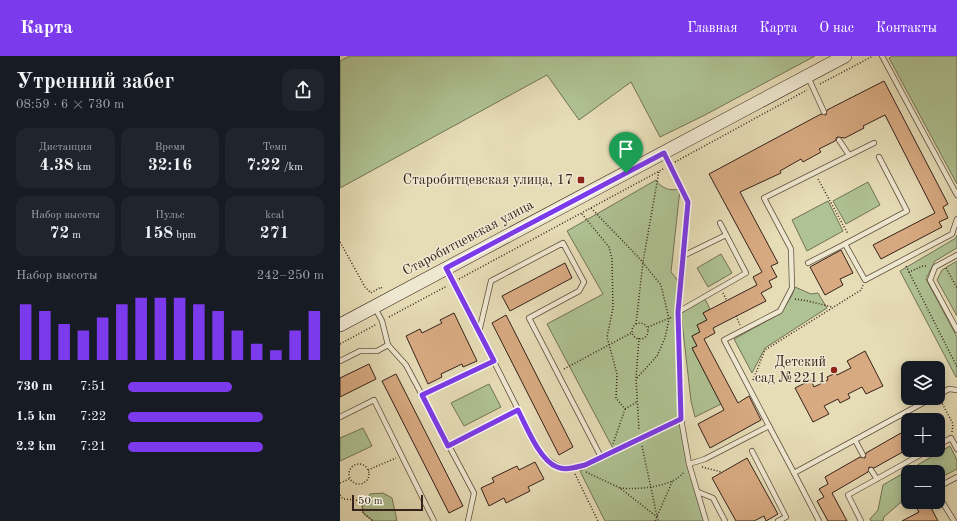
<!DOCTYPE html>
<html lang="ru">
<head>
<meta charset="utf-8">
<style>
  body { margin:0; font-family:"Old Standard TT",serif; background:#20242c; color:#f1f3f6; height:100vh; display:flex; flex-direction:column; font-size:15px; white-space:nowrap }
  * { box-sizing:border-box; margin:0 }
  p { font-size:13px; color:#9ea1a6 }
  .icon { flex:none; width:22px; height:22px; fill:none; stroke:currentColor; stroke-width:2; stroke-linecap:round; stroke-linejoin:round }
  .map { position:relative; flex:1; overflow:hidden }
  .details { display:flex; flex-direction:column; background:#171b24; width:340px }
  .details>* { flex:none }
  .buttons { position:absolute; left:561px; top:305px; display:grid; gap:8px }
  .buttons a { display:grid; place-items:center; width:44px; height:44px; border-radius:8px; background:#171b24; box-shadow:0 2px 10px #0003; font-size:20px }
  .scale { position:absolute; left:12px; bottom:10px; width:71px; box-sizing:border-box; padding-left:4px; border:2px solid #35221a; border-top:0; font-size:11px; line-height:14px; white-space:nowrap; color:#35221a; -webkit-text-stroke:3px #efe8d0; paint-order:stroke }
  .pin { position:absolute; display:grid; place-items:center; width:34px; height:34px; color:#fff; margin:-41px -17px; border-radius:50% 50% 50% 0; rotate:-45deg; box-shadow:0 0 4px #0007 }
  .pin .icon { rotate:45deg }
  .round { display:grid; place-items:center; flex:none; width:42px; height:42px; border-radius:12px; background:#20242c }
  .summary { display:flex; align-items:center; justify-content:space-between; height:68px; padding:0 16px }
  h1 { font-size:22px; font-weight:700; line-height:30px }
  .metrics { display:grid; grid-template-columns:repeat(3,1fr); gap:6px; height:68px; padding:4px 16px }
  .metrics div { display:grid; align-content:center; border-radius:10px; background:#20242c; text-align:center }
  .metrics b { font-size:17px; font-weight:700 }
  .metrics small { font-size:11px; font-weight:400 }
  .metrics p { font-size:11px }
  .chart { height:112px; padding:8px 16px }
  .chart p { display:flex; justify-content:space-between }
  .chart svg { width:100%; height:72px; margin-top:4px; stroke:#7c3aed; stroke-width:6 }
  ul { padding:0 16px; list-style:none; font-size:13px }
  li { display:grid; grid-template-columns:64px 48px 1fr; align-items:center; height:30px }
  li i { height:10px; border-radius:5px; background:#7c3aed }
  header { display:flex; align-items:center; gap:24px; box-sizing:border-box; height:56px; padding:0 20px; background:#7c3aed; color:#fff }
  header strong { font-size:19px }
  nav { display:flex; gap:22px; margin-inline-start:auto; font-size:14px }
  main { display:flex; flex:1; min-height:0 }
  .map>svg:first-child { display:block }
  .green { fill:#afc293; stroke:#727256 }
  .building { fill:#d8aa82; stroke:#35221a }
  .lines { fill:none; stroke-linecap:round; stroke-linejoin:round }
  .lane-casing { stroke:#615041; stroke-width:6 }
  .secondary-casing { stroke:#35221a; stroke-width:14 }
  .path { stroke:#35221a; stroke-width:1.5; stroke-dasharray:1 2; stroke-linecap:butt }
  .lane { stroke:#efe8d0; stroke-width:4.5 }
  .secondary { stroke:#efe8d0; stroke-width:13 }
  .route-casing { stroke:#fff; stroke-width:8 }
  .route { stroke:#7c3aed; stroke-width:5 }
  .poi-dot { fill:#8f2418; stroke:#efe8d0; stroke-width:1.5 }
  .labels { text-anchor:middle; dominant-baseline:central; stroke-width:3; stroke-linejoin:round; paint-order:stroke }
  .poi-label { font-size:14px; fill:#35221a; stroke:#efe8d0; text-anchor:end }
  .street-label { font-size:14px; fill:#35221a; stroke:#efe8d0 }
</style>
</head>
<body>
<header>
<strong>Карта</strong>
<nav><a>Главная</a><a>Карта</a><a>О нас</a><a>Контакты</a></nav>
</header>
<main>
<section class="details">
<div class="summary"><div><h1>Утренний забег</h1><p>08:59 · 6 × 730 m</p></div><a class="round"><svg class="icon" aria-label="share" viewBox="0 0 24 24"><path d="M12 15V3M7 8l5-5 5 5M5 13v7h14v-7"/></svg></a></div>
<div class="metrics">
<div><p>Дистанция</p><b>4.38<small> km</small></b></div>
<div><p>Время</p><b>32:16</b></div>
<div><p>Темп</p><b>7:22<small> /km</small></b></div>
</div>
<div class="metrics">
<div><p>Набор высоты</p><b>72<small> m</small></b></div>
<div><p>Пульс</p><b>158<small> bpm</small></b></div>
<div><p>kcal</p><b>271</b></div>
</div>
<div class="chart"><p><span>Набор высоты</span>242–250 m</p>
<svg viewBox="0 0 160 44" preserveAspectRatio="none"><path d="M5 44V10M15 44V14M25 44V22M35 44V26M45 44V18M55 44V10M65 44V6M75 44V6M85 44V6M95 44V10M105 44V14M115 44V26M125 44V34M135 44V38M145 44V26M155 44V14"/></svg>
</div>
<ul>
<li><b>730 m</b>7:51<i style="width:53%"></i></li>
<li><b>1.5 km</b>7:22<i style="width:69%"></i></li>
<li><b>2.2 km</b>7:21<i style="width:69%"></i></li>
</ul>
</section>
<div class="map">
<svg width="617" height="465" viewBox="0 0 617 465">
  <rect width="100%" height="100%" fill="#e6dcb6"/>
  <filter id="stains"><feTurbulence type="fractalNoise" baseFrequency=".005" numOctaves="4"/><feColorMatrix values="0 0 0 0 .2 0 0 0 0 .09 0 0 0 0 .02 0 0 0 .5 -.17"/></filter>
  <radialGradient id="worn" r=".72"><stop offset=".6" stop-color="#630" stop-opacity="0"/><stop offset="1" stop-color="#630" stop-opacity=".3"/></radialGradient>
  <g class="green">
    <polygon points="10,0 475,0 363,60 320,81 291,26 239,64 207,19 0,132 0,5"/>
    <polygon points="553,0 617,0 617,128 549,2"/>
    <path d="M316,124c6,9 14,11 24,9l-9,83 5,6 2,5v90l9,88 18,60h-100l-25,-50 36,-17 -69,-130 56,-30 -36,-63z"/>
    <polygon points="528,126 540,149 506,168 493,145"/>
    <polygon points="488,145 503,175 467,195 452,164"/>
    <polygon points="617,179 617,192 595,205 586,223 617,281 617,321 616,321 560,215 616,182"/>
    <polygon points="381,198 392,217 368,231 357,212"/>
    <polygon points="617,205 617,260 597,224 602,214"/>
    <polygon points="455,231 471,238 478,237 487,252 425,292 412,317 394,283 441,257 452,239"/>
    <polygon points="365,243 370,253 363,257 367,264 357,269 360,276 352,280 357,290 352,292 381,348 355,361 351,345 341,257"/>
    <polygon points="149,328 161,351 124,370 111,347"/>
    <polygon points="23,372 32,390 0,405 0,382"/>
    <polygon points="610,390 617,404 617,413 598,423 598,416 568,416 568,440 544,461 543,465 531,465 530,463 538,454 543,429"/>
    <polygon points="43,437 52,442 57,465 33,465 23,457 22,448 30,438"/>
  </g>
  <g class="building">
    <polygon points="544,25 608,148 603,151 608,162 599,166 602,171 541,203 533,189 595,157 545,59 523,70 524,72 505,82 497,81 495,85 479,93 481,96 463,106 461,103 440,115 441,117 400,136 438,207 431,210 437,221 429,225 432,231 421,237 426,245 373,272 375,277 364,283 398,347 409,340 421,364 370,392 358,368 384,354 352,292 357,290 352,280 360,276 357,269 367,264 363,257 417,229 413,221 422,216 369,118 481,58 486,59 487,54"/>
    <polygon points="501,194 513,217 500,223 503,229 485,239 470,211"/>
    <polygon points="225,207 232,222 170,255 162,240"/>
    <polygon points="114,257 137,305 123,311 122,308 101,318 102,321 88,328 66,280 80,273 82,277 102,267 100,264"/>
    <polygon points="166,259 233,391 219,399 152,267"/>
    <polygon points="525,295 543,330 526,338 522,331 508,338 510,342 500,347 498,343 484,350 489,358 473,366 455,332 471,324 474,331 488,324 487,321 496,317 497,319 511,312 507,305"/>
    <polygon points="29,308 36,323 0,341 0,322"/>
    <polygon points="56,318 123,450 109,457 42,325"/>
    <polygon points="568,373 568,393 534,412 529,411 528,416 492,437 507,465 488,465 477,445 484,441 479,433 488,428 485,421 520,401 525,402 526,397"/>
    <polygon points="407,402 438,458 426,465 424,460 414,465 396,465 372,422"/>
    <polygon points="195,406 204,423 188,431 190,435 166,447 164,442 149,450 141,432 154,426 152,422 177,410 179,414"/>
    <polygon points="585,446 588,446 598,465 562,465 579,456 576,451"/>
  </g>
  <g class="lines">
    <g class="lane-casing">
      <g id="lane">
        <polyline points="542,0 617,139"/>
        <polyline points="468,21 484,56"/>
        <polyline points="499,84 509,99"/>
        <polyline points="325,98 348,146 338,256 341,363 349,408 366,465"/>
        <polyline points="539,101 567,155 505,188 525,224 612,178 617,163"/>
        <polyline points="617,199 595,211 590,224 617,274"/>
        <polyline points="343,200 386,179"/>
        <polyline points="468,207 505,188"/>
        <polyline points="107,213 139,276"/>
        <polyline points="35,252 42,265 48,289 66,309 134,437 128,465"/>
        <polyline points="338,256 406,217 380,167"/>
        <polyline points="0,305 20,295 37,295 48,289"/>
        <polyline points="82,339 154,305"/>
        <polyline points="598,339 609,333 617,334"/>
        <polyline points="0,361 34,344 94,465"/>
        <polyline points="429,370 384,284 440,255 452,232 451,193 424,142 534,87"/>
        <polyline points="515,384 523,399"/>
        <polyline points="598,389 611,382 617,393"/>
        <polyline points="412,395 446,461 438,465"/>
        <path d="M261,401l-72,-139 50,-27 5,-9 -21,-39 -72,38 -12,51 61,121c19,16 20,18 45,12l96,-46"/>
        <polyline points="349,408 365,403 429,370 454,417 592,342"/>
        <polyline points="531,414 537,423"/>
        <polyline points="454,417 479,465"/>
        <polyline points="598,431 617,421"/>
        <polyline points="358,436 373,442 385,465"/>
        <polyline points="598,439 614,465"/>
        <polyline points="568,447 569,446"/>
        <polyline points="521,465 508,439 589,394"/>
      </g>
    </g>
    <g class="secondary-casing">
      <polyline id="secondary" points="0,269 505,0"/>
    </g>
    <g class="path">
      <polyline points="480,28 533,0"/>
      <polyline points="335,106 467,34"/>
      <polyline points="478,123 508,178"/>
      <polyline points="251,152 299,202 321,229 329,263 325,282 317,300 296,323"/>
      <polyline points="242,158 269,191 272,203 273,252 267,281 277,318 276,342 285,353 273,388"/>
      <polyline points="0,186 25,231 31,237 41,231 42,233"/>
      <polyline points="566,210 569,216 583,210 587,210"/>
      <polyline points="606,212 617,232"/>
      <polyline points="569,216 617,311"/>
      <polyline points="119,223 325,112"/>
      <polyline points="383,237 387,245"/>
      <polyline points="455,243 468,245 492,251"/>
      <polyline points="396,260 400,269"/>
      <polyline points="49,261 107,230"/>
      <circle cx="300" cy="275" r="8"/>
      <polyline points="296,268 303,206 319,115"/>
      <polyline points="308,271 332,261"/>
      <polyline points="299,282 296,323 299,374"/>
      <polyline points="0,288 37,268"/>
      <polyline points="224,313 293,276"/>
      <polyline points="413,324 425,294 521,234 523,229"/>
      <polyline points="601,345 613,368 612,376"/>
      <polyline points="285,353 297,346"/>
      <polyline points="115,386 173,357"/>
      <polyline points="302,390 318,465"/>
      <circle cx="19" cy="418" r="10"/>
      <polyline points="362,411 381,416"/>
      <polyline points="28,414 56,402"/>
      <polyline points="246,416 280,432 317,461"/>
      <polyline points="235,418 258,465"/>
      <polyline points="0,427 9,423"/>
      <path d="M280,432c18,2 53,-1 64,-16"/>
      <polyline points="0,439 3,443 16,444 22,448 23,457 33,465"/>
      <polyline points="315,465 333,424"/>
    </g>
    <use href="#lane" class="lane"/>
    <use href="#secondary" class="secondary"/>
  </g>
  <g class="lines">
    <g class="route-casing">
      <path id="route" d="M324,97l24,49 -10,110 3,107 -96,46c-9,2 -19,6 -28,2 -17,-6 -31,-41 -39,-57l-70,36 -26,-51 72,-34 -48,-93z"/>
    </g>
    <use href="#route" class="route"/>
  </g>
  <g class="poi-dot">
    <rect x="237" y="120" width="8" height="8" rx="2"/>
    <circle cx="494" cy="314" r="4"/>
  </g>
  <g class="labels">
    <g class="poi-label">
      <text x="233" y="124">Старобитцевская улица, 17</text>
      <text x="486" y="306">Детский<tspan x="486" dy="16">сад №2211</tspan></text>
    </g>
    <g class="street-label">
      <text transform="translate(128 182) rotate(-28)">Старобитцевская улица</text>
    </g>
  </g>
  <rect width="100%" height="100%" filter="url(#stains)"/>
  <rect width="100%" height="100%" fill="url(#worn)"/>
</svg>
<div class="buttons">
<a><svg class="icon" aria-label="layers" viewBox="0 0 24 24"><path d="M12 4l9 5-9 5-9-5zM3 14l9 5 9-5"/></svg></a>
<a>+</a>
<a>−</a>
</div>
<div class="scale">50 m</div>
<div class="pin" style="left:286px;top:117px;background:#1e9e55"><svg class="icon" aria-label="arrive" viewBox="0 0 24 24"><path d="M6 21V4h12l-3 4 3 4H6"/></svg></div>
</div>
</main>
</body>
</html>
